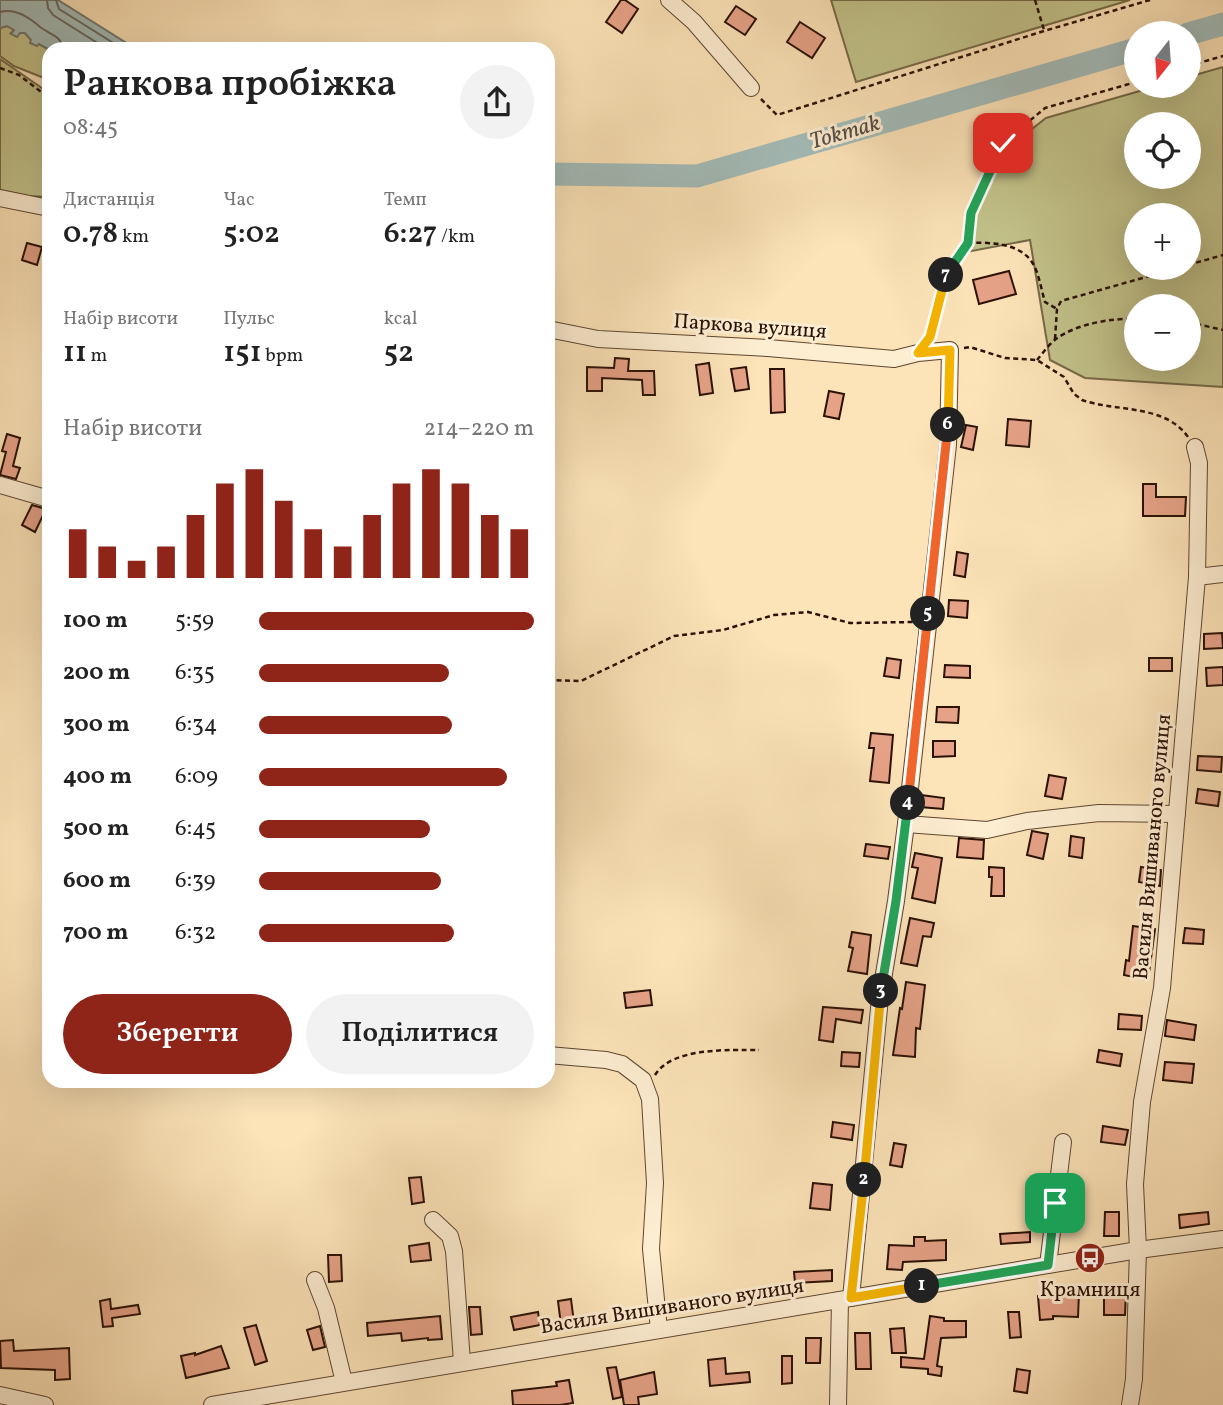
<!DOCTYPE html>
<html lang="uk">
<head>
<meta charset="utf-8">
<style>
  body { margin:0; font-family:Vollkorn,serif; background:#f2f2f2; color:#222; height:100vh; display:flex; flex-direction:column; font-size:26px; white-space:nowrap }
  * { box-sizing:border-box; margin:0 }
  p { font-size:23px; color:#767676 }
  .icon { flex:none; width:38px; height:38px; fill:none; stroke:currentColor; stroke-width:2; stroke-linecap:round; stroke-linejoin:round }
  .map { position:relative; flex:1; overflow:hidden }
  .side { position:absolute; left:42px; top:42px; width:513px; height:1046px; display:flex; flex-direction:column; background:#fff; border-radius:21px; box-shadow:0 7px 28px #0002 }
  .side>* { flex:none }
  .needle { width:46px; rotate:197deg }
  .tools { position:absolute; left:1124px; top:21px; display:grid; gap:14px }
  .tools a { display:grid; place-items:center; width:77px; height:77px; border-radius:50%; background:#fff; box-shadow:0 7px 28px #0002; font-size:35px }
  .pin { position:absolute; display:grid; place-items:center; width:60px; height:60px; color:#fff; margin:-30px; border-radius:14px; box-shadow:0 4px 10px #0006 }
  .km { position:absolute; width:35px; height:35px; margin:-18px; border-radius:50%; background:#222; color:#fff; font-size:19px; line-height:35px; text-align:center }
  .round { display:grid; place-items:center; flex:none; width:74px; height:74px; border-radius:37px; background:#f2f2f2 }
  .headline { display:flex; align-items:center; justify-content:space-between; height:119px; padding:0 21px }
  h1 { font-size:38px; font-weight:600; line-height:52px }
  .metrics { display:grid; grid-template-columns:repeat(3,1fr); gap:10px; height:119px; padding:7px 21px }
  .metrics div { display:grid; align-content:center }
  .metrics b { font-size:30px; font-weight:600 }
  .metrics small { font-size:19px; font-weight:400 }
  .metrics p { font-size:19px }
  .chart { height:196px; padding:14px 21px }
  .chart p { display:flex; justify-content:space-between }
  .chart svg { width:100%; height:126px; margin-top:7px; stroke:#8f2418; stroke-width:6 }
  .button { display:flex; gap:14px; margin-top:auto; padding:14px 21px }
  .button a { flex:1; height:80px; border-radius:42px; background:#8f2418; color:#fff; font-size:28px; font-weight:600; line-height:80px; text-align:center }
  .button a+a { background:#f2f2f2; color:#222 }
  ul { padding:0 21px; list-style:none; font-size:23px }
  li { display:grid; grid-template-columns:112px 84px 1fr; align-items:center; height:52px }
  li i { height:18px; border-radius:9px; background:#8f2418 }
  .map>svg:first-child { display:block }
  .green { fill:#c3c38b; stroke:#766a48; stroke-width:2; fill-rule:evenodd }
  .water { fill:#a3bcb9; stroke:#737871; stroke-width:2 }
  .lines { fill:none; stroke-linecap:round; stroke-linejoin:round }
  .shore { stroke:#66665f; stroke-width:2 }
  .river { stroke:#a3bcb9; stroke-width:23 }
  .building { fill:#e6a287; stroke:#2a1105; stroke-width:2 }
  .minor-casing { stroke:#5e4632; stroke-width:18 }
  .path { stroke:#2a1105; stroke-width:2.5; stroke-dasharray:5 3.5; stroke-linecap:butt }
  .minor { stroke:#fdedd1; stroke-width:16 }
  .split-1-casing { stroke:#fff; stroke-width:14 }
  .split-2-casing { stroke:#fff; stroke-width:14 }
  .split-3-casing { stroke:#fff; stroke-width:14 }
  .split-4-casing { stroke:#fff; stroke-width:14 }
  .split-5-casing { stroke:#fff; stroke-width:14 }
  .split-6-casing { stroke:#fff; stroke-width:14 }
  .split-7-casing { stroke:#fff; stroke-width:14 }
  .split-8-casing { stroke:#fff; stroke-width:14 }
  .split-1 { stroke:#22a559; stroke-width:9 }
  .split-2 { stroke:#f5b400; stroke-width:9 }
  .split-3 { stroke:#f5b400; stroke-width:9 }
  .split-4 { stroke:#22a559; stroke-width:9 }
  .split-5 { stroke:#f0652b; stroke-width:9 }
  .split-6 { stroke:#f0652b; stroke-width:9 }
  .split-7 { stroke:#f5b400; stroke-width:9 }
  .split-8 { stroke:#22a559; stroke-width:9 }
  .labels { text-anchor:middle; dominant-baseline:central; stroke-width:6; stroke-linejoin:round; paint-order:stroke }
  .street-label { font-size:21px; fill:#2a1105; stroke:#fdedd1 }
  .poi-label { font-size:21px; fill:#2a1105; stroke:#fdedd1 }
  .water-label { font-size:23px; font-style:italic; fill:#544d44; stroke:#fdedd1 }
</style>
</head>
<body>
<div class="map">
<svg width="1223" height="1405" viewBox="0 0 1223 1405">
  <rect width="100%" height="100%" fill="#fce3b8"/>
  <filter id="stains"><feTurbulence type="fractalNoise" baseFrequency=".00286" numOctaves="4"/><feColorMatrix values="0 0 0 0 .2 0 0 0 0 .09 0 0 0 0 .02 0 0 0 .5 -.17"/></filter>
  <radialGradient id="worn" r=".72"><stop offset=".6" stop-color="#630" stop-opacity="0"/><stop offset="1" stop-color="#630" stop-opacity=".3"/></radialGradient>
  <g class="green">
    <polygon points="831,0 1130,0 856,82"/>
    <polygon points="7,26 14,30 11,33 25,33 31,40 48,49 49,80 14,66 0,56 0,28"/>
    <polygon points="0,59 49,93 49,197 27,196 0,190"/>
    <path d="M1223,67v320l-138,-9 -35,-18 -20,-120 -69,13 21,-59 27,-47 37,-29 111,-32h31v-9zM1136,124h52v53h-52zM1188,215v53h-52v-53zM1136,306h52v53h-52z"/>
  </g>
  <polygon class="water" points="0,0 58,0 136,49 49,49 49,52 48,49 39,44 37,46 30,43 31,40 25,33 20,33 17,37 11,34 14,30 7,26 0,28"/>
  <g class="lines">
    <g class="shore">
      <polyline points="47,0 48,8 53,15 107,49"/>
      <polyline points="56,0 59,9 123,49"/>
      <path d="M0,12c15,-4 30,6 40,15 11,8 20,8 24,22"/>
    </g>
    <g class="river">
      <polyline points="1188,34 1223,24"/>
      <polyline points="548,174 697,176 1136,49"/>
    </g>
  </g>
  <g class="building">
    <polygon points="621,0 625,0 638,9 622,33 606,22"/>
    <polygon points="736,6 756,19 745,35 725,22"/>
    <polygon points="800,22 825,38 812,58 787,42"/>
    <polygon points="27,243 42,247 37,265 22,260"/>
    <polygon points="1009,271 1016,294 979,304 973,280"/>
    <polygon points="615,358 629,359 628,371 654,371 655,395 643,395 642,380 602,378 602,391 587,391 587,367 614,368"/>
    <polygon points="709,363 713,393 700,395 696,365"/>
    <polygon points="746,367 749,389 735,391 731,369"/>
    <polygon points="770,369 784,369 785,412 771,413"/>
    <polygon points="829,391 844,394 839,419 824,416"/>
    <polygon points="1008,419 1031,421 1029,447 1006,445"/>
    <polygon points="966,425 977,427 973,450 961,447"/>
    <polygon points="7,434 20,438 13,466 20,468 16,479 0,475 6,452 2,451"/>
    <polygon points="1143,484 1156,484 1156,497 1186,497 1185,516 1143,516"/>
    <polygon points="32,505 46,509 35,532 22,525"/>
    <polygon points="957,552 968,554 965,577 954,575"/>
    <polygon points="949,600 968,601 967,618 948,616"/>
    <polygon points="1222,633 1223,648 1204,649 1204,634"/>
    <polygon points="887,658 901,660 899,678 884,676"/>
    <rect x="1149" y="658" width="23" height="13"/>
    <polygon points="945,665 970,666 970,678 944,677"/>
    <polygon points="1223,667 1223,685 1207,686 1206,668"/>
    <polygon points="937,707 959,707 958,723 936,722"/>
    <polygon points="871,733 893,735 889,783 870,781 874,748 869,748"/>
    <polygon points="933,741 955,741 955,756 933,757"/>
    <polygon points="1198,756 1222,757 1221,772 1197,770"/>
    <polygon points="1049,775 1066,778 1062,799 1045,796"/>
    <polygon points="1198,789 1220,792 1218,806 1196,803"/>
    <polygon points="921,795 944,798 943,809 920,807"/>
    <polygon points="1032,831 1048,834 1043,859 1027,855"/>
    <polygon points="1071,836 1084,838 1082,858 1069,856"/>
    <polygon points="959,838 984,840 983,859 957,857"/>
    <polygon points="866,844 890,847 888,859 864,856"/>
    <polygon points="915,853 942,858 935,903 912,898 918,868 912,867"/>
    <polygon points="989,867 1004,868 1004,896 991,896 992,877 989,877"/>
    <polygon points="1141,867 1161,870 1160,886 1139,882"/>
    <polygon points="910,918 934,923 931,937 923,936 917,966 901,963"/>
    <polygon points="1133,926 1155,929 1148,980 1124,975 1126,960 1129,961"/>
    <polygon points="1185,928 1204,930 1203,944 1183,943"/>
    <polygon points="852,932 871,935 867,974 848,971 853,948 849,947"/>
    <polygon points="906,982 925,985 920,1029 916,1028 915,1057 893,1055 900,1008 902,1009"/>
    <polygon points="650,990 652,1005 626,1008 624,993"/>
    <polygon points="823,1007 863,1010 861,1023 836,1019 833,1042 819,1040"/>
    <polygon points="1119,1014 1142,1016 1141,1030 1118,1029"/>
    <polygon points="1167,1020 1196,1025 1194,1040 1165,1036"/>
    <polygon points="1099,1050 1122,1054 1120,1066 1097,1062"/>
    <polygon points="842,1052 860,1053 859,1067 841,1066"/>
    <polygon points="1165,1062 1194,1064 1192,1083 1163,1080"/>
    <polygon points="833,1122 854,1125 852,1140 831,1137"/>
    <polygon points="1103,1126 1128,1130 1125,1145 1101,1142"/>
    <polygon points="894,1143 906,1145 902,1167 890,1165"/>
    <polygon points="421,1177 424,1202 412,1204 409,1178"/>
    <polygon points="813,1183 832,1185 830,1210 810,1208"/>
    <polygon points="1105,1212 1119,1212 1119,1236 1104,1236"/>
    <polygon points="1208,1212 1209,1224 1180,1228 1179,1215"/>
    <polygon points="1030,1232 1030,1242 1001,1244 1000,1234"/>
    <polygon points="914,1237 925,1237 925,1241 946,1240 946,1260 903,1262 902,1270 887,1269 889,1245 914,1246"/>
    <polygon points="429,1243 431,1260 411,1262 409,1246"/>
    <polygon points="328,1255 341,1255 342,1281 329,1282"/>
    <polygon points="832,1270 832,1281 795,1283 794,1272"/>
    <polygon points="1126,1291 1125,1315 1104,1315 1104,1292"/>
    <polygon points="1067,1292 1079,1292 1078,1317 1053,1316 1053,1319 1040,1320 1038,1296"/>
    <polygon points="110,1299 111,1309 138,1305 140,1314 112,1318 113,1326 103,1327 100,1301"/>
    <polygon points="571,1299 574,1323 561,1325 558,1301"/>
    <polygon points="469,1307 480,1307 482,1334 471,1335"/>
    <polygon points="538,1312 540,1325 514,1330 511,1317"/>
    <polygon points="1008,1312 1019,1312 1021,1337 1010,1338"/>
    <polygon points="440,1316 442,1339 428,1340 428,1338 402,1341 401,1333 368,1336 367,1323"/>
    <polygon points="930,1316 944,1318 944,1321 966,1321 966,1337 941,1338 937,1366 942,1367 941,1376 928,1374 928,1369 901,1367 901,1357 924,1359"/>
    <polygon points="256,1325 267,1361 255,1365 244,1328"/>
    <polygon points="320,1326 325,1347 313,1350 307,1330"/>
    <polygon points="904,1328 906,1353 892,1353 890,1329"/>
    <polygon points="855,1333 870,1333 871,1369 856,1369"/>
    <polygon points="806,1338 821,1338 820,1363 806,1363"/>
    <polygon points="13,1340 14,1351 69,1348 70,1379 55,1380 55,1370 1,1368 0,1341"/>
    <polygon points="221,1346 229,1368 186,1378 181,1356 195,1353 195,1355"/>
    <polygon points="782,1356 792,1356 792,1383 782,1384"/>
    <polygon points="725,1358 726,1374 749,1372 750,1382 710,1386 708,1360"/>
    <polygon points="616,1367 622,1397 613,1399 607,1368"/>
    <polygon points="1017,1369 1030,1371 1027,1393 1014,1391"/>
    <polygon points="654,1372 657,1394 638,1397 639,1405 624,1405 620,1380"/>
    <polygon points="569,1380 573,1403 560,1405 513,1405 512,1391 557,1386 556,1382"/>
  </g>
  <g class="lines">
    <g class="minor-casing">
      <g id="minor">
        <polyline points="669,0 694,22 751,88"/>
        <polyline points="0,198 49,208"/>
        <polyline points="548,329 598,339 768,348 894,359 918,353 950,350 948,445 906,824 896,901 880,998 851,1298"/>
        <polyline points="0,485 49,499"/>
        <polyline points="1197,577 1223,574"/>
        <polyline points="906,824 987,830 1027,821 1099,813 1177,814"/>
        <polyline points="548,1055 606,1060 622,1064 643,1080 650,1099 655,1183 651,1249 659,1330"/>
        <polyline points="433,1220 450,1236 454,1251 462,1362"/>
        <polyline points="1048,1265 1063,1142"/>
        <polyline points="315,1280 326,1308 344,1382"/>
        <polyline points="0,1395 45,1405"/>
        <polyline points="212,1405 1138,1250 1223,1239"/>
        <polyline points="838,1405 840,1300"/>
        <polyline points="1130,1405 1134,1379 1138,1250 1135,1184 1142,1102 1162,988 1197,577 1199,463 1195,447"/>
      </g>
    </g>
    <g class="path">
      <polyline points="1035,0 1044,30"/>
      <polyline points="1188,66 1223,56"/>
      <polyline points="0,68 19,75 49,98"/>
      <polyline points="761,99 777,115 1044,31 1150,0"/>
      <path d="M968,243c25,-1 58,0 68,27 4,10 6,22 9,32l12,7"/>
      <polyline points="1188,265 1223,255"/>
      <polyline points="1188,322 1223,330"/>
      <polyline points="929,338 946,276 968,243 971,213 1003,143 1045,108 1136,82"/>
      <polyline points="1055,339 1057,309 1061,301 1178,268"/>
      <path d="M964,348l6,-1 35,11 32,2 27,17 10,17 8,6c34,12 83,4 106,37"/>
      <path d="M1037,360c6,-7 12,-16 19,-21 20,-15 55,-21 80,-20"/>
      <polyline points="548,680 581,681 674,636 723,630 774,615 808,612 850,623 914,622"/>
      <path d="M655,1075c17,-28 75,-25 104,-25"/>
    </g>
    <use href="#minor" class="minor"/>
  </g>
  <g class="lines">
    <g class="split-1-casing">
      <polyline id="split-1" points="922,1286 1048,1265 1055,1203"/>
    </g>
    <g class="split-2-casing">
      <polyline id="split-2" points="864,1180 851,1298 922,1286"/>
    </g>
    <g class="split-3-casing">
      <polyline id="split-3" points="864,1180 881,991"/>
    </g>
    <g class="split-4-casing">
      <polyline id="split-4" points="881,991 896,901 908,803"/>
    </g>
    <g class="split-5-casing">
      <polyline id="split-5" points="908,803 928,614"/>
    </g>
    <g class="split-6-casing">
      <polyline id="split-6" points="928,614 948,425"/>
    </g>
    <g class="split-7-casing">
      <polyline id="split-7" points="946,275 930,337 918,353 950,350 948,425"/>
    </g>
    <g class="split-8-casing">
      <polyline id="split-8" points="946,275 968,243 971,213 1003,143"/>
    </g>
    <use href="#split-1" class="split-1"/>
    <use href="#split-2" class="split-2"/>
    <use href="#split-3" class="split-3"/>
    <use href="#split-4" class="split-4"/>
    <use href="#split-5" class="split-5"/>
    <use href="#split-6" class="split-6"/>
    <use href="#split-7" class="split-7"/>
    <use href="#split-8" class="split-8"/>
  </g>
  <defs>
    <g id="bus-disc" transform="scale(1.575)"><circle r="9.5" fill="#8f2418" stroke="#fdedd1"/><path d="M-5-6H5V4H4V6H2V4H-2V6H-4V4H-5ZM-3.5-4V0h7V-4ZM-3.5 1.2v1.5H-2V1.2ZM2 1.2v1.5H3.5V1.2Z" fill="#fff"/></g>
  </defs>
  <g fill-rule="evenodd">
    <use href="#bus-disc" x="1090" y="1258"/>
  </g>
  <g class="labels">
    <g class="street-label">
      <text transform="translate(750 327) rotate(4)">Паркова вулиця</text>
      <text transform="translate(1153 847) rotate(-85)">Василя Вишиваного вулиця</text>
      <text transform="translate(672 1307) rotate(-9)">Василя Вишиваного вулиця</text>
    </g>
    <g class="poi-label">
      <text x="1090" y="1290">Крамниця</text>
    </g>
    <g class="water-label">
      <text transform="translate(845 133) rotate(-16)">Tokmak</text>
    </g>
  </g>
  <rect width="100%" height="100%" filter="url(#stains)"/>
  <rect width="100%" height="100%" fill="url(#worn)"/>
</svg>
<div class="tools">
<a><svg class="needle" viewBox="-14 -14 28 28"><path d="M0-13l5 13h-10z" fill="#e53935"/><path d="M0 13l5-13h-10z" fill="#767676"/></svg></a>
<a><svg class="icon" aria-label="locate" viewBox="0 0 24 24"><circle cx="12" cy="12" r="6"/><path d="M12 2v4M12 18v4M2 12h4M18 12h4"/></svg></a>
<a>+</a>
<a>−</a>
</div>
<div class="pin" style="left:1055px;top:1203px;background:#1e9e55"><svg class="icon" aria-label="arrive" viewBox="0 0 24 24"><path d="M6 21V4h12l-3 4 3 4H6"/></svg></div>
<div class="pin" style="left:1003px;top:143px;background:#d93025"><svg class="icon" aria-label="check" viewBox="0 0 24 24"><path d="M5 12l5 5 9-10"/></svg></div>
<b class="km" style="left:922px;top:1286px">1</b>
<b class="km" style="left:864px;top:1180px">2</b>
<b class="km" style="left:881px;top:991px">3</b>
<b class="km" style="left:908px;top:803px">4</b>
<b class="km" style="left:928px;top:614px">5</b>
<b class="km" style="left:948px;top:425px">6</b>
<b class="km" style="left:946px;top:275px">7</b>
<section class="side">
<div class="headline"><div><h1>Ранкова пробіжка</h1><p>08:45</p></div><a class="round"><svg class="icon" aria-label="share" viewBox="0 0 24 24"><path d="M12 15V3M7 8l5-5 5 5M5 13v7h14v-7"/></svg></a></div>
<div class="metrics">
<div><p>Дистанція</p><b>0.78<small> km</small></b></div>
<div><p>Час</p><b>5:02</b></div>
<div><p>Темп</p><b>6:27<small> /km</small></b></div>
</div>
<div class="metrics">
<div><p>Набір висоти</p><b>11<small> m</small></b></div>
<div><p>Пульс</p><b>151<small> bpm</small></b></div>
<div><p>kcal</p><b>52</b></div>
</div>
<div class="chart"><p><span>Набір висоти</span>214–220 m</p>
<svg viewBox="0 0 160 44" preserveAspectRatio="none"><path d="M5 44V27M15 44V33M25 44V38M35 44V33M45 44V22M55 44V11M65 44V6M75 44V17M85 44V27M95 44V33M105 44V22M115 44V11M125 44V6M135 44V11M145 44V22M155 44V27"/></svg>
</div>
<ul>
<li><b>100 m</b>5:59<i style="width:100%"></i></li>
<li><b>200 m</b>6:35<i style="width:69%"></i></li>
<li><b>300 m</b>6:34<i style="width:70%"></i></li>
<li><b>400 m</b>6:09<i style="width:90%"></i></li>
<li><b>500 m</b>6:45<i style="width:62%"></i></li>
<li><b>600 m</b>6:39<i style="width:66%"></i></li>
<li><b>700 m</b>6:32<i style="width:71%"></i></li>
</ul>
<div class="button"><a>Зберегти</a><a>Поділитися</a></div>
</section>
</div>
</body>
</html>
